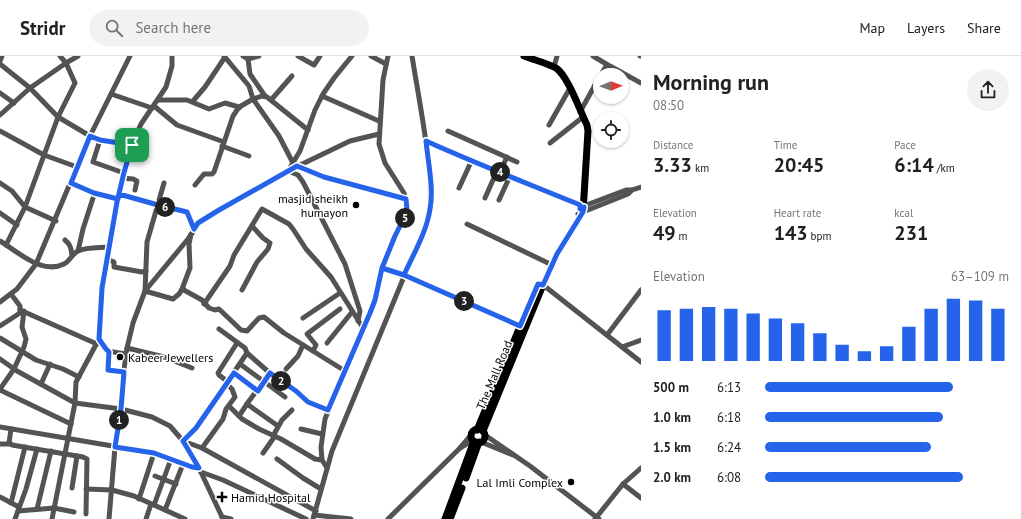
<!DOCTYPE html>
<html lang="en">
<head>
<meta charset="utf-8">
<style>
  body { margin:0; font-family:"PT Sans",sans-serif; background:#f2f2f2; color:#202124; height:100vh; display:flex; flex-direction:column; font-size:15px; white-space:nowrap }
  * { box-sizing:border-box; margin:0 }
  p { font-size:13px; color:#757577 }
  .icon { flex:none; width:22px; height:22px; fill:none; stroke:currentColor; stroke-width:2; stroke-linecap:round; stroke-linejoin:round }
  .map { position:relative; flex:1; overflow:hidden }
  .side { display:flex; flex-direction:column; background:#fff; width:380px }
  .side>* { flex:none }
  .needle { width:26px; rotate:89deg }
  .tools { position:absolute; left:593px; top:12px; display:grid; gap:8px }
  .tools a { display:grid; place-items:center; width:36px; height:36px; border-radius:50%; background:#fff; box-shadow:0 1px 3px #0004; font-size:20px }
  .pin { position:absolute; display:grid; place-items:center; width:34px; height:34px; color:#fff; margin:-17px; border-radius:8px; box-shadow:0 2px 6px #0006 }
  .km { position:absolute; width:20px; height:20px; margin:-10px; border-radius:50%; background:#222; color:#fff; font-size:11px; line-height:20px; text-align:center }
  .round { display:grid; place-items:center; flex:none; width:42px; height:42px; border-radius:21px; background:#f2f2f2 }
  .overview { display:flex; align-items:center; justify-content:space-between; height:68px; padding:0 12px }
  h1 { font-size:22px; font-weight:600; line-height:30px }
  .stats { display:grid; grid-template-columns:repeat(3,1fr); gap:6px; height:68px; padding:4px 12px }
  .stats div { display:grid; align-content:center }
  .stats b { font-size:20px; font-weight:600 }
  .stats small { font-size:11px; font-weight:400 }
  .stats p { font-size:11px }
  .chart { height:112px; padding:8px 12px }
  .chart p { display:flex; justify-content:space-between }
  .chart svg { width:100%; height:72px; margin-top:4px; stroke:#2563eb; stroke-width:6 }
  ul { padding:0 12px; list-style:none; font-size:13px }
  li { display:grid; grid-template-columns:64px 48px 1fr; align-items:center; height:30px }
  li i { height:10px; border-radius:5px; background:#2563eb }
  header { display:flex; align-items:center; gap:24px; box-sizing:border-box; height:56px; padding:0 20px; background:#fff; border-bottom:1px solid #e0e0e0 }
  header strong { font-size:19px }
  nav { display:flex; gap:22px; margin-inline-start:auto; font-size:14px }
  .search { width:280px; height:36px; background:#f2f2f2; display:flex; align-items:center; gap:10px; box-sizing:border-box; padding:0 14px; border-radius:22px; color:#757577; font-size:15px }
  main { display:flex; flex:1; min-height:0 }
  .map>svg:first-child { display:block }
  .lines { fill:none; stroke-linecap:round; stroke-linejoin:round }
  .minor { stroke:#535353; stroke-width:5 }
  .major { stroke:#000; stroke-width:7 }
  .route-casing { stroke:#fff; stroke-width:8 }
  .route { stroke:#2563eb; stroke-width:5 }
  .poi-dot { fill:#000; stroke:#fff; stroke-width:1.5 }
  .labels { text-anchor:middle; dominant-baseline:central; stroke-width:3; stroke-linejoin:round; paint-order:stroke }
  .poi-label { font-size:12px; fill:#000; stroke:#fff; text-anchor:end }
  .street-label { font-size:12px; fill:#000; stroke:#fff }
</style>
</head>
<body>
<header>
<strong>Stridr</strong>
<div class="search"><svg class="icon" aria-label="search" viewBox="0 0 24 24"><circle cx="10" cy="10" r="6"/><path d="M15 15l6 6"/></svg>Search here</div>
<nav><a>Map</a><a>Layers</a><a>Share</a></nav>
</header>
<main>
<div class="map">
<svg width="641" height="463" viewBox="0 0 641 463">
  <rect width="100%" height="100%" fill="#fff"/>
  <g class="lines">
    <g class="minor">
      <polyline points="224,0 249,30 253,43 279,80 293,107"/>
      <polyline points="243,0 248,3 259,0"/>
      <polyline points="298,0 314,9 320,0"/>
      <polyline points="371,0 386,8"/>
      <polyline points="593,0 608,9"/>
      <polyline points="640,0 641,0"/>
      <polyline points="248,3 250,18 265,40"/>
      <polyline points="0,5 2,0"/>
      <polyline points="0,8 30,32 58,61 90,80 100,84 132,89"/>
      <polyline points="554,11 557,0"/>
      <polyline points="601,19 606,10 610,10 641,27"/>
      <polyline points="0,37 14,47"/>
      <polyline points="111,38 152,52"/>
      <polyline points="322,40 379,65"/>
      <polyline points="158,44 187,44 209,53 225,47 239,51"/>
      <polyline points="271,44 292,20"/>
      <polyline points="193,45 205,31 225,1"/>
      <polyline points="154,50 177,69 224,86"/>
      <polyline points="580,56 600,20"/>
      <polyline points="0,59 30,32 66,7 78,0"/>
      <polyline points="549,69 570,32"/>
      <polyline points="0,75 44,99 77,111"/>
      <polyline points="448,75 517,106"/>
      <polyline points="100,84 93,106 124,117"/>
      <path d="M426,85c51,23 103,43 154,64"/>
      <polyline points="550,87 583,61"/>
      <polyline points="222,90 249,100"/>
      <polyline points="297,110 324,121 406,143"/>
      <polyline points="296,111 350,85 379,78"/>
      <polyline points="288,115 298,119 303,126 345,208 360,255 358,265"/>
      <polyline points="500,116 507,101"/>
      <polyline points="122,122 133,123 137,125 135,134"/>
      <polyline points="0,127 12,135 25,151 56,165"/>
      <polyline points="71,127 92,135 94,139 83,173 78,195"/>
      <polyline points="164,127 147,186 145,235 173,243 179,238 183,232"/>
      <polyline points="195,129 204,118 212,118 214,116 233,60 237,54 241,50 253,43 262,40 267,41 308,74"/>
      <polyline points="459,132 471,106"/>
      <polyline points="94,137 118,143"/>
      <polyline points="119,138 158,149 187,156 194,173"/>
      <polyline points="485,142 497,115"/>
      <polyline points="499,144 510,120"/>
      <polyline points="581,153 589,148 626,134 632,134"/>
      <polyline points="0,157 17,169"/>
      <polyline points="578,158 628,138 632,134 641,131"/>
      <polyline points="467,168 548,207"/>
      <polyline points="191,178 189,188 190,212 182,233 202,244 209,252 215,254 219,253 241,274 247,275 259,262 264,261 284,277 345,315"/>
      <path d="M65,184c6,5 6,9 7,15"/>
      <path d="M0,185c18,11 42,34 64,23 6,-3 8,-10 14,-13 9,-4 21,-3 31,-4"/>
      <polyline points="6,189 25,151 58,61 75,27 66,7 60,0"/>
      <polyline points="107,203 114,206 114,211 142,216 146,215"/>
      <polyline points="382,212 404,219 520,270"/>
      <polyline points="539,228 547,232 641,306"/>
      <polyline points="242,234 257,206 268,193 270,187 263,182 252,170"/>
      <polyline points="0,246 17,233 36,208 90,80 130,0"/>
      <polyline points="204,248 230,210 234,199 262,153 289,168 293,173 306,193 331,221 363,272"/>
      <polyline points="20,254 97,288"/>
      <polyline points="303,262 340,237"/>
      <polyline points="0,270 20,257 20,250 11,238"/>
      <polyline points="219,273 245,292 247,297 196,372 183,385 202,392 316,455"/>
      <polyline points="607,279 641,234"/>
      <polyline points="0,282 36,304 63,313 79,321"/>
      <polyline points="99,283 107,295 126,298"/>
      <polyline points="327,287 352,256"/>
      <polyline points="622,291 641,284"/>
      <polyline points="127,292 164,301 192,312"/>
      <polyline points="313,295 316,289 307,278 340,253"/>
      <polyline points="109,296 108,313 124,316"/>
      <polyline points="247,297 272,319 295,335 307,346 328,354"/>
      <polyline points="0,303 17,315 75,347 121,353 152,361 170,370 183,385 199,412 223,463"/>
      <polyline points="240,308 285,341"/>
      <polyline points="286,313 298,300 303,289"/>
      <polyline points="234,317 258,335"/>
      <polyline points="228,326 219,319 218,317 237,287"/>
      <polyline points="41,328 50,308"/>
      <polyline points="0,333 14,313 24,291 26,283 22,271 24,255"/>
      <polyline points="0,334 71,368"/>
      <polyline points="247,348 278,370"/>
      <polyline points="229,350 242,363 259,373 281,383 315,403 322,404"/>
      <polyline points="239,360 249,345 270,317"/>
      <polyline points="0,371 154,397 192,411 199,412"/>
      <polyline points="11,373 9,387 12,389 83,401 87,403 86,458"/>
      <polyline points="301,373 322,378"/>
      <polyline points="472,378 460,392 473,384"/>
      <polyline points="485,379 530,410 599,463"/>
      <polyline points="273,380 282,364 292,354"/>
      <polyline points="481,386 513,399"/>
      <polyline points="0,388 11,388"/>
      <polyline points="202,392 223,363 226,353 235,341 232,333 227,328"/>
      <polyline points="263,397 275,380"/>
      <polyline points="277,403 303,422 321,433"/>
      <polyline points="327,412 322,404 321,391 325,363 359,280 370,257 375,244 382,212 395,180 405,162 407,154 404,137 385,107 379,88 383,24 388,0"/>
      <polyline points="201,416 223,424 306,463"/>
      <polyline points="155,420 176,428"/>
      <polyline points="623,428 641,442"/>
      <polyline points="72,432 77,400"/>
      <polyline points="86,433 112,434 134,440 185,463"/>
      <polyline points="0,441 19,451"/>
      <polyline points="139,443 154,397"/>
      <polyline points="11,447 25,391"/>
      <polyline points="154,449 171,403"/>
      <polyline points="37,453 51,395"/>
      <polyline points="165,454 183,408"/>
      <polyline points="18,455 54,452 74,456"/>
      <polyline points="314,459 351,463"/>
      <polyline points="222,461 231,463"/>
      <polyline points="15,463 26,433 37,393"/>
      <polyline points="52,463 75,347 76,326 99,283 101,232 117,146 124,117 132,89 141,68 166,31 172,10 172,0"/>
      <polyline points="109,463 115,391 121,353 123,320 127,292 133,267 145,235 188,183 199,167 219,154 261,131 288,115 300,95 315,54 323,38 334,22 352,0"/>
      <polyline points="146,463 151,448"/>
      <path d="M313,463l19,-68 95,-230c5,-19 3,-36 2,-55 -4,-37 -11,-73 -17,-110"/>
      <polyline points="388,463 460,392"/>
      <polyline points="595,463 623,428 641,412"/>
    </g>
    <g class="major">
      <circle cx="478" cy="380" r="7"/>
      <polyline points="477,374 521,268"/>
      <path d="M483,375l60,-146 14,-31 26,-42 5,-81 -1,-6c-7,-14 -19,-49 -31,-57 -9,-5 -22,-8 -32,-12"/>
      <polyline points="466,422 479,386"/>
      <polyline points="445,463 474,385"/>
      <polyline points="450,463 462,432"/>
    </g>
  </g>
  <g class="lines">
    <g class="route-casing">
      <path id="route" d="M132,89c-6,19 -11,38 -15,57l-15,86 -3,51 7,10 3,3 -1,18 16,2 -3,37 -6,38 39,6 38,14 7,1 -16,-27 13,-13 38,-55 24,18 12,-18 26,18 12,11 20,8 42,-97 5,-13 7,-32 22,7 116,51 18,-42 5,1 14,-31 26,-42 1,-5 -4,2v-4c-51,-21 -103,-41 -154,-64 2,21 8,48 4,68 -3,22 -17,46 -26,66l-22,-7 13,-32 9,-18 3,-8 -1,-11 -82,-22 -27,-11 -78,44 -21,13 -4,6 -7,-17 -29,-7 -39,-11 -1,5 -24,-6 -23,-10 19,-47 10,4 32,5"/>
    </g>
    <use href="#route" class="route"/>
  </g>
  <g class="poi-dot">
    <circle cx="356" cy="149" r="4"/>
    <circle cx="120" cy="301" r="4"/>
    <circle cx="571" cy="426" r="4"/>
    <path d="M220 435h4v4h4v4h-4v4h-4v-4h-4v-4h4z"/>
  </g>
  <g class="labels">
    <g class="poi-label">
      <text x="348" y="142">masjid sheikh<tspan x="348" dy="14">humayon</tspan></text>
      <text x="128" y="301" text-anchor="start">Kabeer Jewellers</text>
      <text x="563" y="426">Lal Imli Complex</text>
      <text x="231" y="441" text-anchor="start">Hamid Hospital</text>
    </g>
    <g class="street-label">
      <text transform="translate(494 319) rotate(-67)">The Mall Road</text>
    </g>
  </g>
</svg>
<div class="tools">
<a><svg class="needle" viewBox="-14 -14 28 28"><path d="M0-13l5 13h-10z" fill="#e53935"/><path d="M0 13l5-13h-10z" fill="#757577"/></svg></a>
<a><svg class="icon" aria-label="locate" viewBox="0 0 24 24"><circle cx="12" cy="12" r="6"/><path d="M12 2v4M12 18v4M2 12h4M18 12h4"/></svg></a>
</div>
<div class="pin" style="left:132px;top:89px;background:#1e9e55"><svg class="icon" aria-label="arrive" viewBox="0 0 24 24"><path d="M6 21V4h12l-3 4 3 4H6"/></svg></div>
<b class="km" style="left:119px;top:364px">1</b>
<b class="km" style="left:281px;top:325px">2</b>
<b class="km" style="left:464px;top:245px">3</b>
<b class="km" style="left:500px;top:116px">4</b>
<b class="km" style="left:405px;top:162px">5</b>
<b class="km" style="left:165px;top:151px">6</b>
</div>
<section class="side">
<div class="overview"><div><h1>Morning run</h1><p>08:50</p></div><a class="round"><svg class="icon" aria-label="share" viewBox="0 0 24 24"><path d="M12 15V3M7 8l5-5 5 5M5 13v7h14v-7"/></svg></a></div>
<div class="stats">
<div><p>Distance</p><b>3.33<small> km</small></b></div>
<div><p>Time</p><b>20:45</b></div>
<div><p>Pace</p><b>6:14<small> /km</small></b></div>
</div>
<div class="stats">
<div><p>Elevation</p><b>49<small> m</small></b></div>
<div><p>Heart rate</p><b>143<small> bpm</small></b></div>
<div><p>kcal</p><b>231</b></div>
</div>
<div class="chart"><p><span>Elevation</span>63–109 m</p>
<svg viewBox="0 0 160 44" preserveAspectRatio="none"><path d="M5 44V13M15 44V12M25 44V11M35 44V12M45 44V15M55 44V18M65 44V21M75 44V27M85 44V34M95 44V38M105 44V35M115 44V23M125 44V12M135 44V6M145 44V7M155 44V12"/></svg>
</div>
<ul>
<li><b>500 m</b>6:13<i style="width:77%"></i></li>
<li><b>1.0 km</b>6:18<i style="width:73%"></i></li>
<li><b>1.5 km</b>6:24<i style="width:68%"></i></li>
<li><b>2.0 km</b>6:08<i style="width:81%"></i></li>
</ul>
</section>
</main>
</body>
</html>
